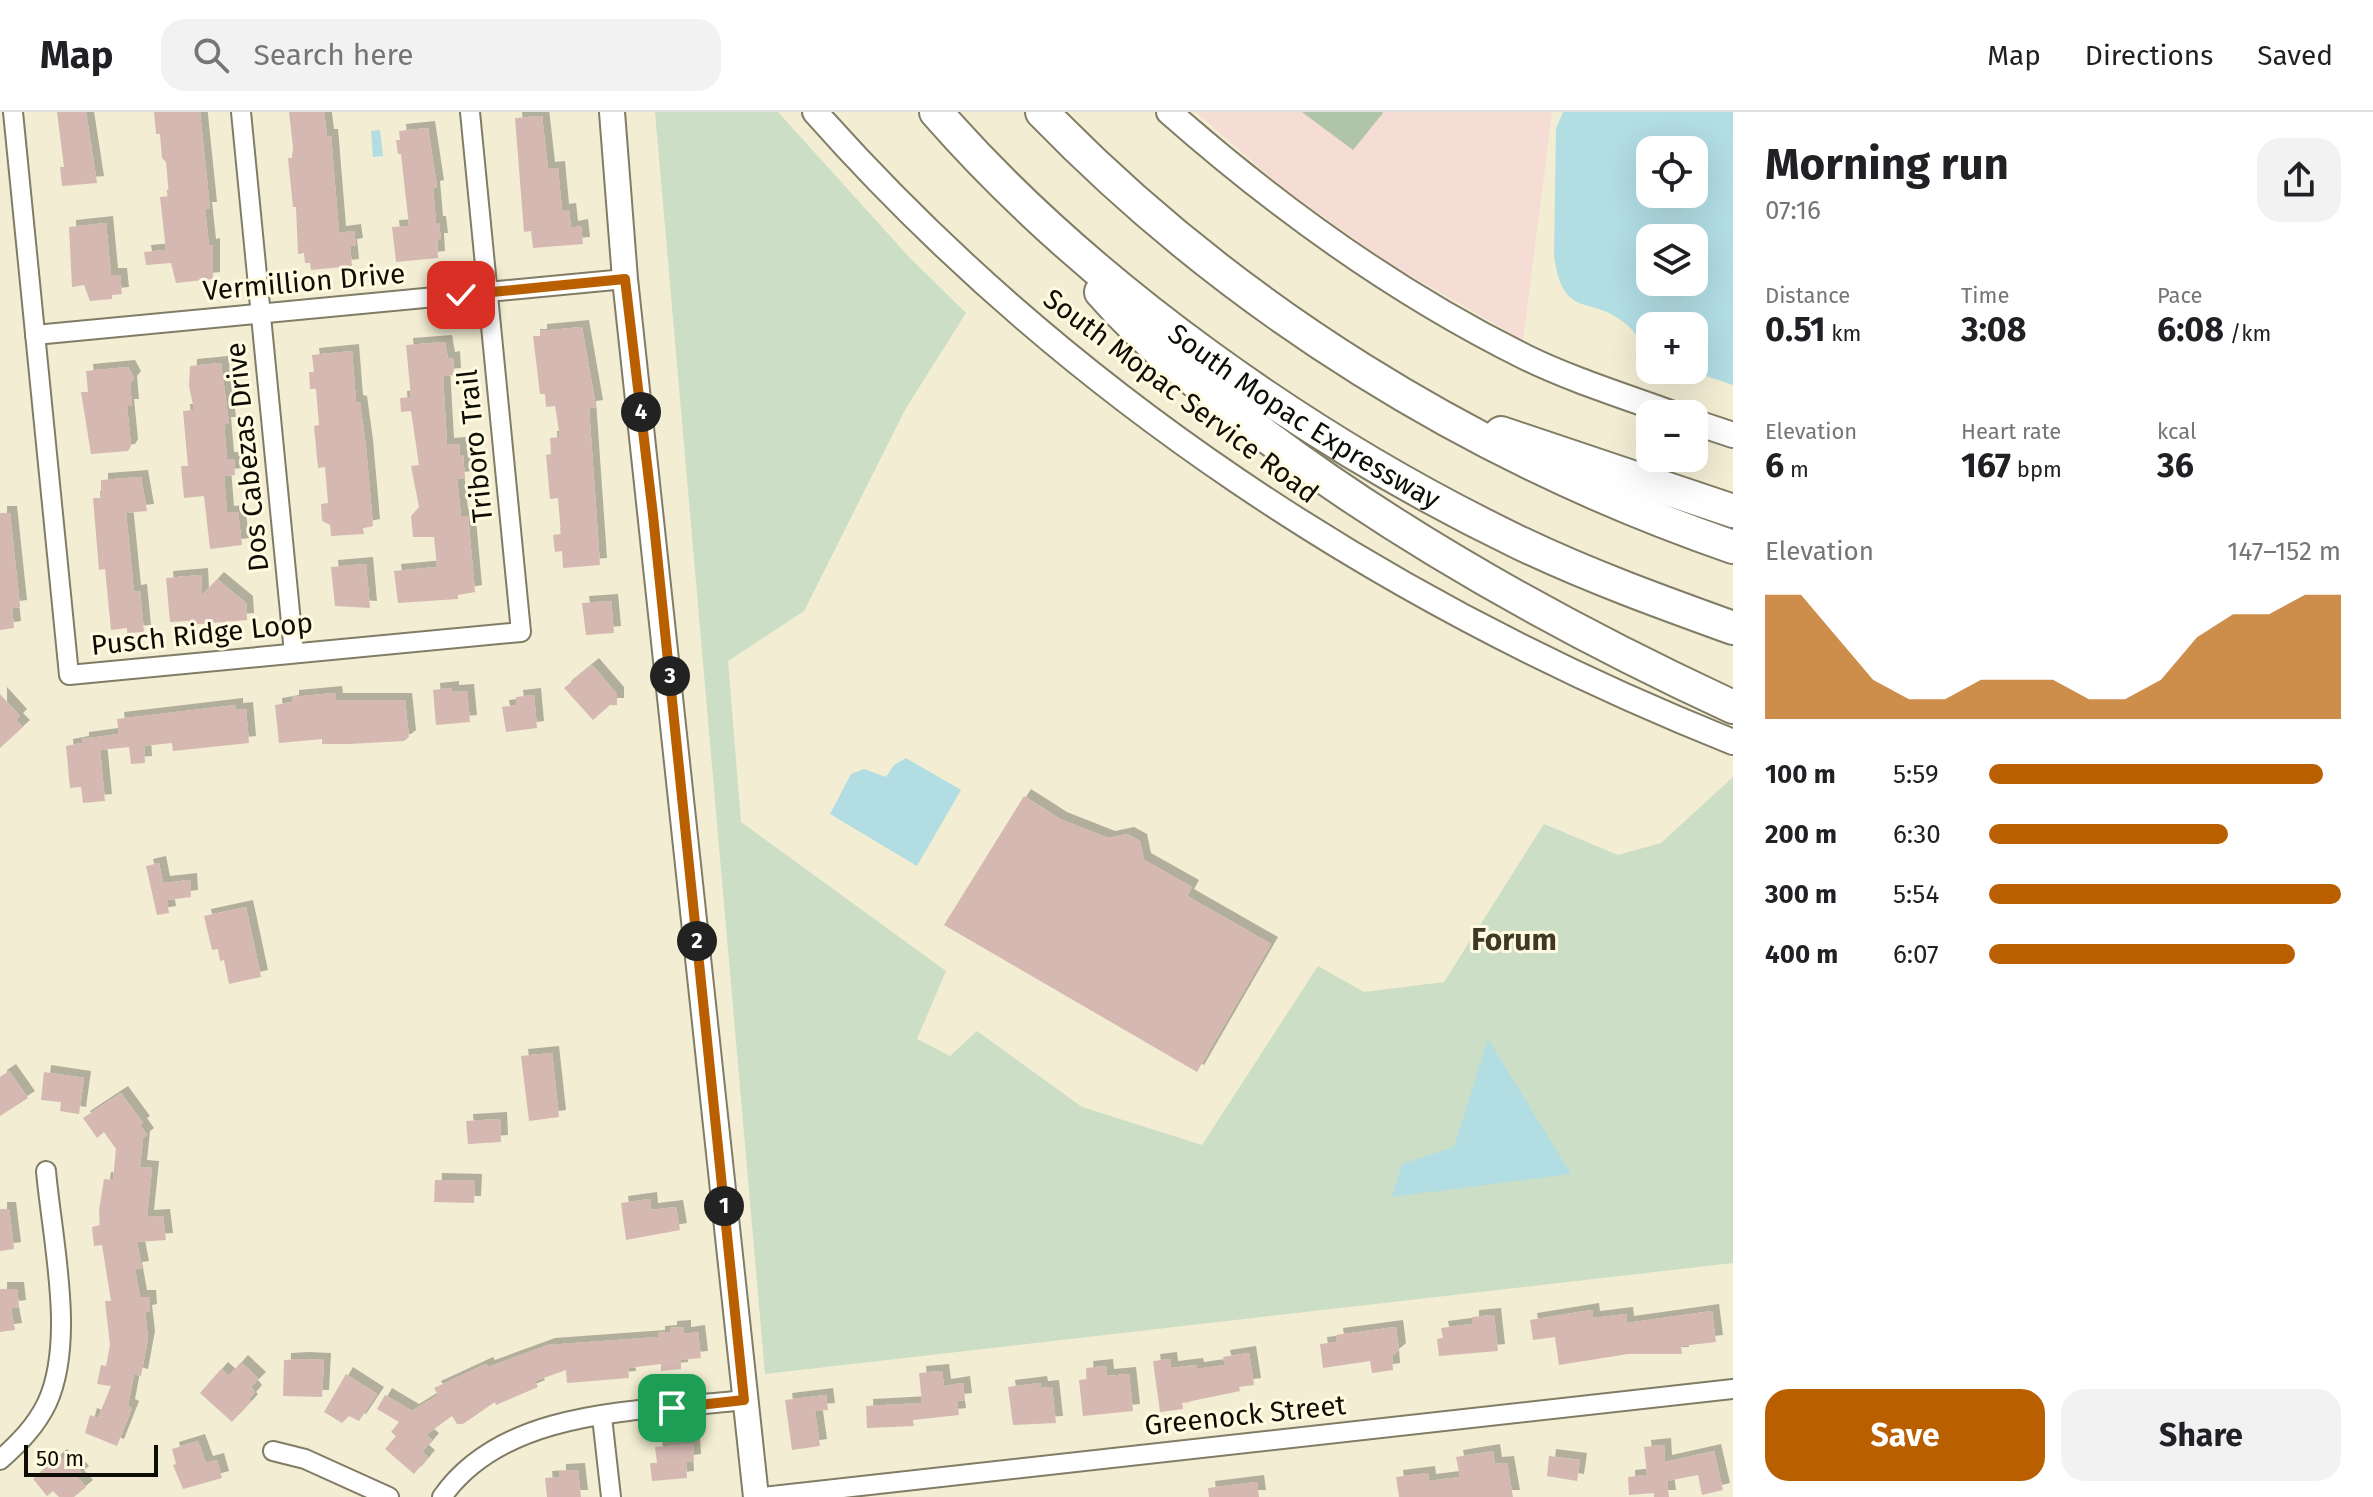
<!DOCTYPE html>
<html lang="en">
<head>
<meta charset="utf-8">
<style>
  body { margin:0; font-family:"Fira Sans",sans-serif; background:#f2f2f2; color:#202124; height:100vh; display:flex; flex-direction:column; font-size:30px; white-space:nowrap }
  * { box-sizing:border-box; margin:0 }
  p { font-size:26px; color:#757577 }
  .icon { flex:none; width:44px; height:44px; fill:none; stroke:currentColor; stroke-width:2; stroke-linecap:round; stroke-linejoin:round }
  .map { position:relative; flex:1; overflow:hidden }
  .panel { display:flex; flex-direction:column; background:#fff; width:640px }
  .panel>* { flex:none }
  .buttons { position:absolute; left:1636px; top:24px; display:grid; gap:16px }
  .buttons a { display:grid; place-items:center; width:72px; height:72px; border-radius:16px; background:#fff; box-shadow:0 8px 32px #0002; font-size:40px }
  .scale { position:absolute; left:24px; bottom:20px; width:134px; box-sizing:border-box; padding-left:8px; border:4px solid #0e0d05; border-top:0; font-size:22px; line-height:28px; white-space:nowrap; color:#0e0d05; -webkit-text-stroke:6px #fffae0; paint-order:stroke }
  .pin { position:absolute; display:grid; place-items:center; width:68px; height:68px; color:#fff; margin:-34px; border-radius:16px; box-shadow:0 4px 12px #0006 }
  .km { position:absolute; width:40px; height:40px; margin:-20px; border-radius:50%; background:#222; color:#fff; font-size:22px; line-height:40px; text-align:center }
  .round { display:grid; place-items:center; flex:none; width:84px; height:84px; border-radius:24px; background:#f2f2f2 }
  .head { display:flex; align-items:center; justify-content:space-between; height:136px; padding:0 32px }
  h1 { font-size:44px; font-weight:700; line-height:60px }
  .metrics { display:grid; grid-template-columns:repeat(3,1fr); gap:12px; height:136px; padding:8px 32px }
  .metrics div { display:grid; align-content:center }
  .metrics b { font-size:34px; font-weight:700 }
  .metrics small { font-size:22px; font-weight:400 }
  .metrics p { font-size:22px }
  .chart { height:224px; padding:16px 32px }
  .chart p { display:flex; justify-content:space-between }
  .chart svg { width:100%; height:144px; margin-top:8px; fill:#b95f00; opacity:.7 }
  .cta { display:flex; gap:16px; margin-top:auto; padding:16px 32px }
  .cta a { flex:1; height:92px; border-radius:24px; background:#b95f00; color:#fff; font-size:32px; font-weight:700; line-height:92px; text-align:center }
  .cta a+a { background:#f2f2f2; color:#202124 }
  ul { padding:0 32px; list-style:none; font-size:26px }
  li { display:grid; grid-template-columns:128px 96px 1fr; align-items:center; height:60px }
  li i { height:20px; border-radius:10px; background:#b95f00 }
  header { display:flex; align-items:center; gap:48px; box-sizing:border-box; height:112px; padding:0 40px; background:#fff; border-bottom:2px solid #e0e0e0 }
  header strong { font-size:38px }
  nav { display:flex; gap:44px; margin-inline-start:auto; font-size:28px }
  .search { width:560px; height:72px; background:#f2f2f2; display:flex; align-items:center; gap:20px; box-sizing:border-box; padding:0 28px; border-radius:24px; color:#757577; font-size:30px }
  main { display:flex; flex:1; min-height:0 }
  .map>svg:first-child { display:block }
  .commercial { fill:#f5dcd4 }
  .green { fill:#cddec6 }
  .forest { fill:#b0c5a8 }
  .water { fill:#b2dde3; fill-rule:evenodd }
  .building { fill:#d5b8b2; filter:url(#shadow) }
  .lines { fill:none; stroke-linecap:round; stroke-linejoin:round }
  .street-casing { stroke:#817c65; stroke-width:22 }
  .secondary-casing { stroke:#817c65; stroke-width:28 }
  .highway-casing { stroke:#817c65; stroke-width:36 }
  .street { stroke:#fff; stroke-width:18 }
  .secondary { stroke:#fff; stroke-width:24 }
  .highway { stroke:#fff; stroke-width:32 }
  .route-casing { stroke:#fff; stroke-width:16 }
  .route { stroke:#b95f00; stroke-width:10 }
  .labels { text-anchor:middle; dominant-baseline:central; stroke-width:6; stroke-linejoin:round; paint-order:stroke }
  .street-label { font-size:28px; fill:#0e0d05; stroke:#fffae0 }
  .neighbourhood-label { font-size:30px; font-weight:bold; fill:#3d3924; stroke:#fffae0 }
</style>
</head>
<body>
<header>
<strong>Map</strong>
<div class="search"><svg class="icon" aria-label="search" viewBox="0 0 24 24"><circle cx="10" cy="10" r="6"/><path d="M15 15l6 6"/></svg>Search here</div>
<nav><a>Map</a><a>Directions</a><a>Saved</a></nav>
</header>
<main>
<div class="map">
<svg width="1733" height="1385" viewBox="0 0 1733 1385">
  <defs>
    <filter id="shadow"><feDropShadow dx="7" dy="-7" stdDeviation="0" flood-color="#0004"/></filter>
  </defs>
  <rect width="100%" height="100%" fill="#f2edd3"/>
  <polygon class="commercial" points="1196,0 1552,0 1523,228 1389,151 1283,76"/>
  <polygon class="green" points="655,0 778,0 909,145 966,201 906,296 804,499 728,549 741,710 946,859 917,927 950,944 977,919 1082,995 1202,1033 1318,854 1364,880 1444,870 1544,712 1618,743 1661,731 1733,665 1733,1151 765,1262"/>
  <polygon class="forest" points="1302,0 1382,0 1383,1 1353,38"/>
  <g class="water">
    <path d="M1563,0h170v273l-45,-15h6v-44h-44v28c-8,-9 -14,-22 -24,-30 -37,-31 -62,-2 -72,-68l2,-127zM1694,38v44h-44v-44zM1694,126v44h-44v-44z"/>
    <polygon points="380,18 383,44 373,45 371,19"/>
    <polygon points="906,646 961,678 917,754 830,702 851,662 864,657 886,665 894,653"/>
    <polygon points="1488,927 1571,1062 1392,1085 1402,1052 1454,1035"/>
  </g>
  <g class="building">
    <polygon points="57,0 86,0 97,71 62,74 60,55 64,55"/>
    <polygon points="154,0 200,0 210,97 205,97 209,134 213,133 213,167 176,171 171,151 146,153 144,140 166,138 160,85 169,84 166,50 162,46 160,22 156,22"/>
    <polygon points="289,0 324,0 327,24 331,24 339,121 354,119 356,133 350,134 352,154 311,158 310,151 305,151 304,141 298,142 296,95 293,95 288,46 292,46 293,35"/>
    <polygon points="542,4 548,57 558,56 562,99 569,98 571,116 581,114 583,132 533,136 531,119 524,120 515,6"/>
    <polygon points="428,16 437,75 433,76 436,111 439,111 441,128 437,128 438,146 396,150 392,115 409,114 401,42 398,42 396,28 400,28 399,19"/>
    <polygon points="106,111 111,163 120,163 122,182 112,183 112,187 90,189 84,173 72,175 69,115"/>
    <polygon points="582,215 596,295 589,296 600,453 563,456 562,439 555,440 553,423 561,422 558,386 550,387 546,343 551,342 550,326 560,325 555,294 546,295 545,282 540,282 533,224 540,224 540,219"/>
    <polygon points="445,230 448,247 453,246 454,263 443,264 447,333 459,332 460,344 463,343 465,366 457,367 461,404 468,404 475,480 458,483 458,487 398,491 394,459 437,455 434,425 413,425 411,404 419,395 411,354 419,353 411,299 401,300 400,286 411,285 406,233"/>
    <polygon points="352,239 356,290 360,291 366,335 373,414 363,416 364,422 331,424 330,413 322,409 321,392 328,391 325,355 318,356 314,314 319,313 316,277 310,277 309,260 314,260 312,243"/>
    <polygon points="221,251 229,312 224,312 227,347 234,347 235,363 224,364 227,401 238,400 242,433 210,437 204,384 184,386 181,354 188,354 183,299 194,298 189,274 190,254"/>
    <polygon points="128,255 134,266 130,271 132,294 127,294 131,334 128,339 91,342 81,280 88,280 86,259"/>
    <polygon points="141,365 147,399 126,401 134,480 140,479 144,520 127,521 127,516 111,518 105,457 99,458 93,386 101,386 101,368"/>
    <polygon points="0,401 10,401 20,495 12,496 14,516 0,518"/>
    <polygon points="366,452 370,496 335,494 331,455"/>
    <polygon points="201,463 202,483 217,467 246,491 247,508 188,513 188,509 170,510 166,466"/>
    <polygon points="611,489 614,521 586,523 582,491"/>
    <polygon points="592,553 617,582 617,593 610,593 593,608 564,576"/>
    <polygon points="452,576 452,580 467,579 470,610 436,613 433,578"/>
    <polygon points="335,581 336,588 405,588 409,625 404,629 349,632 322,632 322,627 279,631 275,593 292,590 292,585"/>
    <polygon points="0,582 20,604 16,608 23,615 0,636"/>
    <polygon points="534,583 537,616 506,620 502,595 517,593 516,585"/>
    <polygon points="236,593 236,598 246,597 249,631 173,639 172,631 144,634 145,651 131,652 129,635 100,638 105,689 83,691 81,675 70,676 66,634 82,631 82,627 119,622 117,607"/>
    <polygon points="1024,684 1060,707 1108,726 1127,722 1140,729 1144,748 1192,775 1187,784 1271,832 1197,960 944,813"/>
    <polygon points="159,751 163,771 190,768 191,785 167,788 169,801 157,803 146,754"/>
    <polygon points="246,795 261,865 229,872 224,848 220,849 218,837 212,838 204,804"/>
    <polygon points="552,941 559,1005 529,1009 521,944"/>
    <polygon points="9,959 28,986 0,1004 0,965"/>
    <polygon points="44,960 84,966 79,1002 60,999 61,990 41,988"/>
    <polygon points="121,981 143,1011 140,1013 147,1023 143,1026 140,1055 152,1056 147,1105 163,1104 166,1128 137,1130 142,1156 135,1157 140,1185 149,1185 150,1199 145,1200 148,1226 141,1264 134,1262 128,1294 132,1296 117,1334 85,1321 90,1303 98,1306 111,1274 97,1272 101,1253 106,1254 110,1233 105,1189 111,1189 102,1133 94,1134 92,1115 100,1113 99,1098 104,1067 113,1068 116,1037 104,1020 97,1026 83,1006"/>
    <polygon points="500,1007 501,1030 468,1032 466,1009"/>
    <polygon points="435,1068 475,1069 474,1091 434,1090"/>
    <polygon points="650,1087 651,1098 676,1095 680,1118 626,1128 621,1091"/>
    <polygon points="0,1097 9,1097 14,1137 0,1139"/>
    <polygon points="0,1177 17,1177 19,1195 11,1196 15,1218 0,1220"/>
    <polygon points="1592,1198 1593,1206 1626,1202 1627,1211 1712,1199 1716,1230 1681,1234 1682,1242 1628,1242 1559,1253 1555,1225 1533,1228 1530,1208"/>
    <polygon points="1494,1203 1498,1239 1439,1244 1437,1227 1443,1226 1441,1216 1472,1212 1472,1205"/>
    <polygon points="684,1215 684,1222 698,1220 701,1246 681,1248 681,1257 661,1259 661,1252 628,1256 629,1266 567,1271 566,1258 535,1269 538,1275 496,1293 495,1290 463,1312 457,1312 452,1304 426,1323 432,1328 422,1340 428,1345 414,1362 385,1337 396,1324 391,1320 399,1310 377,1297 385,1283 412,1299 438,1283 434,1276 486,1252 488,1255 548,1233 658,1225 658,1221 670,1220 670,1216"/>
    <polygon points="1396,1215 1399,1238 1392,1244 1393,1258 1372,1261 1370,1249 1323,1256 1320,1232 1337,1230 1336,1223"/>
    <polygon points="1249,1241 1254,1273 1239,1275 1240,1279 1182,1291 1183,1297 1160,1300 1153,1249 1170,1247 1171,1256 1196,1253 1197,1257 1225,1253 1223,1245"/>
    <polygon points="302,1247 324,1248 322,1285 283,1284 284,1248"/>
    <polygon points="241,1250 259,1267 251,1275 255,1280 249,1287 251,1289 232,1310 200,1281 221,1257 229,1264"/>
    <polygon points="1106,1254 1107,1264 1129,1262 1133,1299 1083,1304 1079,1268 1087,1267 1086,1256"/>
    <polygon points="942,1259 944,1274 963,1271 965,1288 957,1289 959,1303 913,1308 914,1314 867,1316 866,1294 922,1291 919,1261"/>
    <polygon points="346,1262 377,1282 359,1309 349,1304 342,1311 324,1300"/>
    <polygon points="1040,1271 1041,1276 1052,1275 1056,1311 1013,1313 1008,1275"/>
    <polygon points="826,1283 828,1298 815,1299 820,1334 792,1338 785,1288"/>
    <polygon points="198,1329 206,1351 217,1348 222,1366 183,1377 173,1353 176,1352 172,1337"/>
    <polygon points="693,1332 694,1349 686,1350 687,1366 652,1369 650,1351 657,1351 655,1335"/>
    <polygon points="1664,1333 1665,1350 1714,1339 1723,1378 1702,1383 1698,1363 1667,1369 1669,1385 1654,1385 1654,1381 1629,1383 1628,1365 1647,1363 1644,1335"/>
    <polygon points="1493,1339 1495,1352 1507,1351 1513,1385 1399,1385 1396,1365 1428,1361 1429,1369 1460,1365 1456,1345"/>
    <polygon points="60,1344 65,1349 69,1346 82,1361 77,1365 86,1375 74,1385 59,1385 53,1379 47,1384 33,1367"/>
    <polygon points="1549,1344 1580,1348 1577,1369 1547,1364"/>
    <polygon points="578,1358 581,1385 547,1385 545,1366 559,1365 559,1359"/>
    <polygon points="1257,1370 1259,1385 1209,1385 1208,1376"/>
  </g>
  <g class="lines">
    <g class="street-casing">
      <g id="street">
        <polyline points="13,0 69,563 521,520 470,0"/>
        <polyline points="241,0 294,541"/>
        <polyline points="35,223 625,167"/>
        <polyline points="602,1305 611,1385"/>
        <polyline points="273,1339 305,1347 389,1385"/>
        <path d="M0,1348c19,-17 36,-34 47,-57 29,-63 5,-164 -1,-232"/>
        <path d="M442,1385c64,-91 201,-85 302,-97"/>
        <polyline points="762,1385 1733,1277"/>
      </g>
    </g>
    <g class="secondary-casing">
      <g id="secondary">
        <polyline points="612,0 625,167 756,1385"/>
        <path d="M815,0c250,282 570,491 918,630"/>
        <path d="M1169,0c109,96 225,180 356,245 47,23 99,39 148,57"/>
        <polyline points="1694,310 1733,323"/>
      </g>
    </g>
    <g class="highway-casing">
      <g id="highway">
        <path id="s1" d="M936,0c153,175 374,330 584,431 69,33 141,59 213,85"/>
        <path d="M1042,0c191,197 433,346 691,435"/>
        <path d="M1101,180c48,55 107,101 165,144 145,108 303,195 467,271"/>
        <polyline points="1501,321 1733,399"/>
      </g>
    </g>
    <use href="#street" class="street"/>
    <use href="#secondary" class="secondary"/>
    <use href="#highway" class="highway"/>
  </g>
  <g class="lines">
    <g class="route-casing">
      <polyline id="route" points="461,183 625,167 653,403 744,1288 672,1296"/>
    </g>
    <use href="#route" class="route"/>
  </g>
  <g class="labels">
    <g class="street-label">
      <text transform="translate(304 170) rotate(-5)">Vermillion Drive</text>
      <text transform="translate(1181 284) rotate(37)">South Mopac Service Road</text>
      <text stroke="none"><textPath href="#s1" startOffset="480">South Mopac Expressway</textPath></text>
      <text transform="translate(475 334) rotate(-96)">Triboro Trail</text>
      <text transform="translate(247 345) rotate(-96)">Dos Cabezas Drive</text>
      <text transform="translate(202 522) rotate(-6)">Pusch Ridge Loop</text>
      <text transform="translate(1245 1303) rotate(-6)">Greenock Street</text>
    </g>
    <g class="neighbourhood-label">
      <text x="1514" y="828">Forum</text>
    </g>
  </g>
</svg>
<div class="buttons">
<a><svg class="icon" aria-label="locate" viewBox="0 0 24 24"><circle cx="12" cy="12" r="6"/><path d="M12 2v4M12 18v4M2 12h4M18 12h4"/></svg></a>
<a><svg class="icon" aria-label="layers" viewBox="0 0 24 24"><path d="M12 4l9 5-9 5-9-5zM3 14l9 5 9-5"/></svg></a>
<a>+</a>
<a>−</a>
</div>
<div class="scale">50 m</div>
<div class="pin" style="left:672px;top:1296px;background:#1e9e55"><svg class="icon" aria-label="arrive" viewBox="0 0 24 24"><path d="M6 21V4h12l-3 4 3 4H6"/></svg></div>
<div class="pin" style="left:461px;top:183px;background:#d93025"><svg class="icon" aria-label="check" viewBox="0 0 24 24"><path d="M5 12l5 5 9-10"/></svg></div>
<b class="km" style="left:724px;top:1094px">1</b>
<b class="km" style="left:697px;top:829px">2</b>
<b class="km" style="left:670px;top:564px">3</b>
<b class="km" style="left:641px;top:300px">4</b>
</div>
<section class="panel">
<div class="head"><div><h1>Morning run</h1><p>07:16</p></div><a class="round"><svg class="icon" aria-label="share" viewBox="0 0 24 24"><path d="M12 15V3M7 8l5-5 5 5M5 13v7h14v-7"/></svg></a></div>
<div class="metrics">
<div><p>Distance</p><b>0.51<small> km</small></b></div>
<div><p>Time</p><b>3:08</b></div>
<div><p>Pace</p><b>6:08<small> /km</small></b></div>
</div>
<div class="metrics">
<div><p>Elevation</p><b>6<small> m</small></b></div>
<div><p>Heart rate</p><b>167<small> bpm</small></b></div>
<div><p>kcal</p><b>36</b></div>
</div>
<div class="chart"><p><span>Elevation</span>147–152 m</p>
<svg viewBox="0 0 160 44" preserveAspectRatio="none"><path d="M0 44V6L10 6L20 19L30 32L40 38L50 38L60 32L70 32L80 32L90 38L100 38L110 32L120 19L130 12L140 12L150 6L160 6V44z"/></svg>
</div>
<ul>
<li><b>100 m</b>5:59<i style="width:95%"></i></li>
<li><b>200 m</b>6:30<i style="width:68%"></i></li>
<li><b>300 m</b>5:54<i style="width:100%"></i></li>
<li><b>400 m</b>6:07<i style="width:87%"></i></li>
</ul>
<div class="cta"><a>Save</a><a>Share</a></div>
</section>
</main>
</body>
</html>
